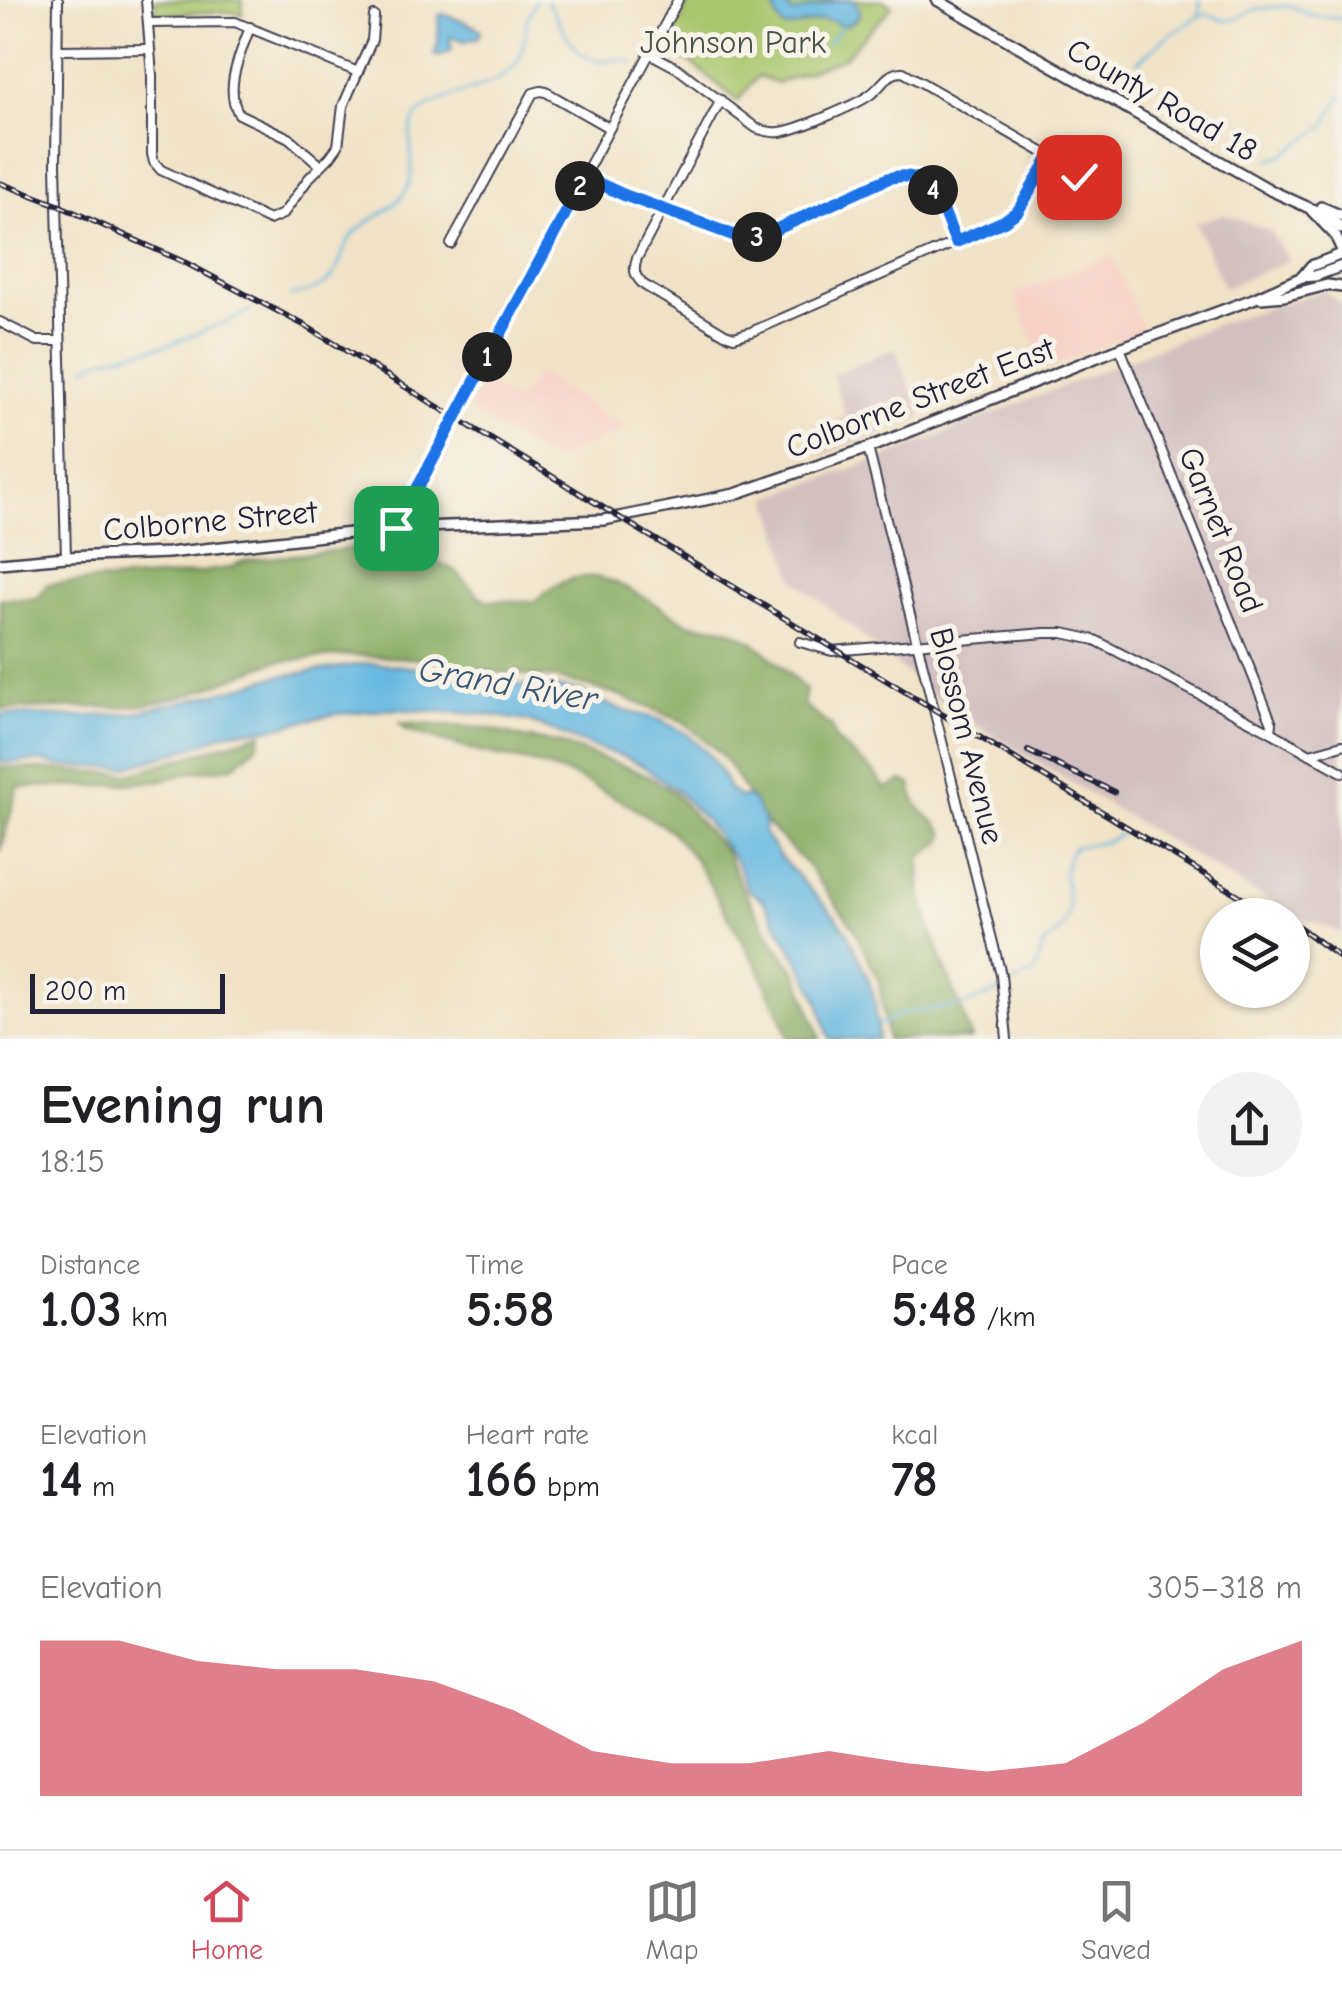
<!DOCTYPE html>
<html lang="en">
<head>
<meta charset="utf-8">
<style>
  body { margin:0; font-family:"Comic Neue",sans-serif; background:#f2f2f2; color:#202124; height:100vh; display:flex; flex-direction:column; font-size:38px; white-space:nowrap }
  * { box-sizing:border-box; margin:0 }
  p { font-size:32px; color:#757577 }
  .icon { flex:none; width:55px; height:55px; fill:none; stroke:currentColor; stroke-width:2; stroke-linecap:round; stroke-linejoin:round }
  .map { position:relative; height:1039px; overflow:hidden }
  .drawer { display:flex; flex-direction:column; background:#fff; flex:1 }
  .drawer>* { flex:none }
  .tools { position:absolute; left:1200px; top:898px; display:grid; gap:20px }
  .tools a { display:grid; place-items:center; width:110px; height:110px; border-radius:50%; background:#fff; box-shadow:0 2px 8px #0004; font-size:50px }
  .scale { position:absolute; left:30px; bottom:25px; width:195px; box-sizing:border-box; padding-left:10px; border:5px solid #22223b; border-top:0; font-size:28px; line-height:35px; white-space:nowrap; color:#22223b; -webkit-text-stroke:8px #f7f3e8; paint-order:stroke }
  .pin { position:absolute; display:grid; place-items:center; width:85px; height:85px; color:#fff; margin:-42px; border-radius:20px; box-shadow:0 5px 15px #0006 }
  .km { position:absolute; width:50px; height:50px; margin:-25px; border-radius:50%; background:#222; color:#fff; font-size:28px; line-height:50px; text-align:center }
  .round { display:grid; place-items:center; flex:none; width:105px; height:105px; border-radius:52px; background:#f2f2f2 }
  .head { display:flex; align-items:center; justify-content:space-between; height:170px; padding:0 40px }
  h1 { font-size:55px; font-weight:800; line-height:75px }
  .stats { display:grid; grid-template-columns:repeat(3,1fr); gap:15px; height:170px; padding:10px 40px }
  .stats div { display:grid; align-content:center }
  .stats b { font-size:50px; font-weight:800 }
  .stats small { font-size:28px; font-weight:400 }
  .stats p { font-size:28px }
  .chart { height:280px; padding:20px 40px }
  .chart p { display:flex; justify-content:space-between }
  .chart svg { width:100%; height:180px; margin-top:10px; fill:#d1495b; opacity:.7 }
  .menu { display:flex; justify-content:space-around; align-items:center; height:140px; border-top:2px solid #e0e0e0; background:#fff; font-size:28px; color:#757577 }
  .menu a { display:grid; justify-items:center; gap:5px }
  .menu .active { color:#d1495b }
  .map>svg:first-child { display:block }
  .built { fill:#f7d1c7 }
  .industrial { fill:#d2bfc0 }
  .green { fill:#a8c66d; stroke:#657454; stroke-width:2.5 }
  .forest { fill:#86ab60; stroke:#54664e; stroke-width:2.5 }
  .water { fill:#65b8e1; stroke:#446d8e; stroke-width:2.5 }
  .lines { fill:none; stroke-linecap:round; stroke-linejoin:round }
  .stream { stroke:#65b8e1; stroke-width:2.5 }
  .minor-casing { stroke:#413f50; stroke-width:12 }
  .major-casing { stroke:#413f50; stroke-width:14 }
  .minor { stroke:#fff; stroke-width:8 }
  .major { stroke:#fff; stroke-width:9 }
  .rail-casing { stroke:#22223b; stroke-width:6 }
  .rail { stroke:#f7f3e8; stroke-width:2.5; stroke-dasharray:8; stroke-linecap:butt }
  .route-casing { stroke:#fff; stroke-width:20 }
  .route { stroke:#1a73e8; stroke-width:12 }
  .labels { text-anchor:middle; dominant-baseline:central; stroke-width:10; stroke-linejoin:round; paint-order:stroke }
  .park-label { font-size:32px; fill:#4a534a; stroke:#f7f3e8 }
  .street-label { font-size:32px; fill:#22223b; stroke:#f7f3e8 }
  .water-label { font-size:35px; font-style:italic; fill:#395675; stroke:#f7f3e8 }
</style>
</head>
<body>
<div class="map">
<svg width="1342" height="1039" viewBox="0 0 1342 1039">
  <rect width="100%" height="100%" fill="#f7f3e8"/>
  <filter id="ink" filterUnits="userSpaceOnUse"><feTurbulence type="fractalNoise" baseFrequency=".01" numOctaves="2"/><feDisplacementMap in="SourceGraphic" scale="20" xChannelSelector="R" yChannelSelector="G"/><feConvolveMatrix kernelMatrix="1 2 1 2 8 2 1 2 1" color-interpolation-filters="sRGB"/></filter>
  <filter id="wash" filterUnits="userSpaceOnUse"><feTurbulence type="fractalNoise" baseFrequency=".0048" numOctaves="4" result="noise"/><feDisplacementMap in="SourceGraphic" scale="40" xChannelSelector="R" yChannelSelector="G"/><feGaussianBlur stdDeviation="2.25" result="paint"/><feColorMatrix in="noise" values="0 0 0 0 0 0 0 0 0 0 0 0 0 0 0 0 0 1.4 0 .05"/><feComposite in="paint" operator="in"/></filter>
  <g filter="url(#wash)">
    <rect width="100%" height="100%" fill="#f0e2c6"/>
    <g class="built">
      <polygon points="1112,255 1143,330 1044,370 1014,294"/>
      <polygon points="538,373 625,428 554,462 468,411 483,381 518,402"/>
    </g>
    <g class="industrial">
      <polygon points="1224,214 1270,231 1289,260 1224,288 1196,223"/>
      <polygon points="1323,291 1342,304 1342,933 1287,912 951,710 794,579 769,497 883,458 1223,322"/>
      <polygon points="895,348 922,417 819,455 811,430 846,417 832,375"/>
    </g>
    <g class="green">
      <polygon points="155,0 243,0 242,15 230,12 156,14"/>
      <polygon points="690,0 883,0 892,7 843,58 778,83 758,76 738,101 694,65 665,49"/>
    </g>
    <g class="forest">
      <path d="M355,548l19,9 12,3 21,-3h23l26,14 22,24 10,6h48c46,-44 78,-20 125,6 9,5 18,12 27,16 12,4 26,2 39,6 30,9 56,40 79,61l-3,15 29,22 4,13 39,33 11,16 16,-8 9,3c4,33 21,27 34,51l-3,7 -22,16 1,36 9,34 42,111h-85l-8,-58 -26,-54 -45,-61 -44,-45 -35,-56 -11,-14 -34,-29 -68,-28 -61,-16 -79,-8 -31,-8 -37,-4 -62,-3 -72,7 -83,32 -46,11 -25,2 -120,2v-110l37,-1 11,-14 126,-8 55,-8 15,-7z"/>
      <polygon points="400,723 487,728 523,738 558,743 645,774 673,792 726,852 742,887 774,942 798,974 820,1039 788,1039 782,1020 758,967 696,861 670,830 624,802 573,776 530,762 479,752 406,730"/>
      <polygon points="262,733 258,745 232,767 193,772 157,781 98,786 18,787 0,852 0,767 130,774"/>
    </g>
    <g class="water">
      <path d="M776,0h28l-15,6v5l5,2 43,-13h17c12,13 3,23 -12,26 -18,-14 -37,2 -57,2 -8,-8 -13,-17 -9,-28z"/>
      <path d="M442,14c7,2 34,12 39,16l-2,7 -14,4 -13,-4 -2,2 2,11 -13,6 -5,-1 4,-12 1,-27z"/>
      <polygon points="370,663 412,667 496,684 548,686 580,691 618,709 658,719 686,733 709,754 720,770 729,789 739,797 747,796 753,800 765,823 764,833 780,857 836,917 848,934 869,981 875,1002 878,1039 829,1039 818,999 805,972 763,900 748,890 737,863 706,821 677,791 643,766 624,757 595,748 528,721 483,714 394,709 335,714 273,728 229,732 196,746 125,768 59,766 41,761 0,763 0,714 79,717 134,713 231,690 273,677"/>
    </g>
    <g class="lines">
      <g class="stream">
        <path d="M545,0c16,17 22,51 47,59 14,4 28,-3 42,4"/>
        <polyline points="1198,15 1201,8 1199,0"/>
        <polyline points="827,44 842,26"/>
        <polyline points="1137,62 1164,39 1198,17 1208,14 1226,21 1236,19 1254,10 1282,6 1292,7 1311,15 1342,19"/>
        <polyline points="1268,160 1283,155 1325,126 1342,95"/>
        <path d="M290,296c12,-3 26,-5 36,-13 15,-11 14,-32 25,-46 16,-20 45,-26 57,-50 10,-21 -4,-48 7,-68 14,-25 81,-28 100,-54 10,-13 8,-28 12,-44 2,-7 6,-14 9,-21"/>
        <polyline points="85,367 106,358 168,345 236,318 251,310"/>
        <path d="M1007,987l28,-15 8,-27c53,-35 3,-60 31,-98 18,-4 35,-2 48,-15"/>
        <polyline points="878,1025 904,1013 965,1005 1000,991"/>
      </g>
    </g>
  </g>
  <g filter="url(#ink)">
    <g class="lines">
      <g class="minor-casing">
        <g id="minor">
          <polyline points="58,0 56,164 66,557"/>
          <polyline points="146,0 152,75 152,154 154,162 161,170 269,220 283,214 309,178 330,157 338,146 343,106 372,40 374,16"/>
          <polyline points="148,23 235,22 358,72"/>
          <path d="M250,27c-9,26 -27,61 -11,87l50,24 31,27"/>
          <polyline points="59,50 149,49"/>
          <path d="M649,53l28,15 79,60c8,3 15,5 24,4 17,-2 77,-27 91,-38 12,-9 16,-22 32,-22l164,94 12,11"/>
          <path d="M721,100l-84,158c-4,12 -3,18 7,27l81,49 9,3 17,-5 253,-111 19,-15 27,-49"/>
          <path d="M585,177l39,18 120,44 22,-5 123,-55c46,-12 52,30 67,63"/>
          <polyline points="451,244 533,93 541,91 546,92 609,128"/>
          <polyline points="0,322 37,341 59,341"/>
          <polyline points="1120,348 1272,723 1271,732"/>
          <polyline points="868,448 1001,975 1007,1039"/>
          <polyline points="396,528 678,0"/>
          <polyline points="800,642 832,651 1045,633 1063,633 1095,640 1271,732 1342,772"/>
          <polyline points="1310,754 1342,745"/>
        </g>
      </g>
      <g class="major-casing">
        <g id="major">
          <polyline points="937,0 1272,191 1327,216 1342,229"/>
          <polyline points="1321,207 1342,216"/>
          <polyline points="1312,211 1335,235 1342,250"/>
          <polyline points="1302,277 1311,266 1342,254"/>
          <polyline points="1261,298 1284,296 1327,285 1342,287"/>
          <polyline points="0,563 66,557 168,553 396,528 604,520 735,494 868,448 1120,348 1253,299 1302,277 1315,276 1342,266"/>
        </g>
      </g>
      <use href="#minor" class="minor"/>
      <use href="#major" class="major"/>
      <g class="rail-casing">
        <g id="rail">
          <polyline points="0,183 58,205 186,263 304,325 1271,915"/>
          <polyline points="1028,751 1114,792"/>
          <polyline points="1292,922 1342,959"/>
        </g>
      </g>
      <use href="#rail" class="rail"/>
    </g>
  </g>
  <g class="lines" filter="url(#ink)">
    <g class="route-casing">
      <path id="route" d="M396,528l189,-351 39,18 120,44 22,-5 123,-56c46,-11 52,31 67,64l48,-21 14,-10 32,-54 29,20"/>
    </g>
    <use href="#route" class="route"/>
  </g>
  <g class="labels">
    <g class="park-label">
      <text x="733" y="42">Johnson Park</text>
    </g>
    <g class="street-label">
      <text transform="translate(1162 100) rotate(30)">County Road 18</text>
      <text transform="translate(920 398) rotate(-21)">Colborne Street East</text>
      <text transform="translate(210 521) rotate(-5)">Colborne Street</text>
      <text transform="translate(1221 530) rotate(68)">Garnet Road</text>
      <text transform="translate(967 736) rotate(76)">Blossom Avenue</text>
    </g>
    <g class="water-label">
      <text transform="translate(508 684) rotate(10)">Grand River</text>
    </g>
  </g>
</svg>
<div class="tools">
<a><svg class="icon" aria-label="layers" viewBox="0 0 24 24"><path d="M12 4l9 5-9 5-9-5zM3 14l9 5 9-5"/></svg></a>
</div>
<div class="scale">200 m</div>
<div class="pin" style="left:396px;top:528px;background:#1e9e55"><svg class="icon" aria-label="arrive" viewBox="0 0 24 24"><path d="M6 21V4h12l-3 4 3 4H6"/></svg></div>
<div class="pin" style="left:1079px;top:177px;background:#d93025"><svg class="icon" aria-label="check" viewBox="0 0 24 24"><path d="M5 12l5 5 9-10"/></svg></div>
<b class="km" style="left:487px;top:357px">1</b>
<b class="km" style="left:580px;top:186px">2</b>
<b class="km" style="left:757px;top:237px">3</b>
<b class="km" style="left:933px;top:190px">4</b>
</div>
<section class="drawer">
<div class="head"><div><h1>Evening run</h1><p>18:15</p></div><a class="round"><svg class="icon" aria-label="share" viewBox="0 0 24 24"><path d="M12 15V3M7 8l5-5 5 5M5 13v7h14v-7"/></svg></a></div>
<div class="stats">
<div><p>Distance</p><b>1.03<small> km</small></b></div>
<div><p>Time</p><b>5:58</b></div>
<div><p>Pace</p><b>5:48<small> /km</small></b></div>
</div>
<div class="stats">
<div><p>Elevation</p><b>14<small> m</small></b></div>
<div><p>Heart rate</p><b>166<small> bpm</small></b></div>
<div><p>kcal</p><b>78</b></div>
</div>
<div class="chart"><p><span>Elevation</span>305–318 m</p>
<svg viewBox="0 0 160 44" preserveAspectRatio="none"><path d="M0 44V6L10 6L20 11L30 13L40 13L50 16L60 23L70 33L80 36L90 36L100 33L110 36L120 38L130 36L140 26L150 13L160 6V44z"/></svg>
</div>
</section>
<nav class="menu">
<a class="active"><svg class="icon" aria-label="home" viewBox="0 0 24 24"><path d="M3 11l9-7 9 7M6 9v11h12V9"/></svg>Home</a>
<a><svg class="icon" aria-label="map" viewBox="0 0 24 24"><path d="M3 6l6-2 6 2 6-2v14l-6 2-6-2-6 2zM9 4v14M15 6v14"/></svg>Map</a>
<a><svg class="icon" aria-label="saved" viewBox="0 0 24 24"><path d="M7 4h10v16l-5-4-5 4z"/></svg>Saved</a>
</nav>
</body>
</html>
